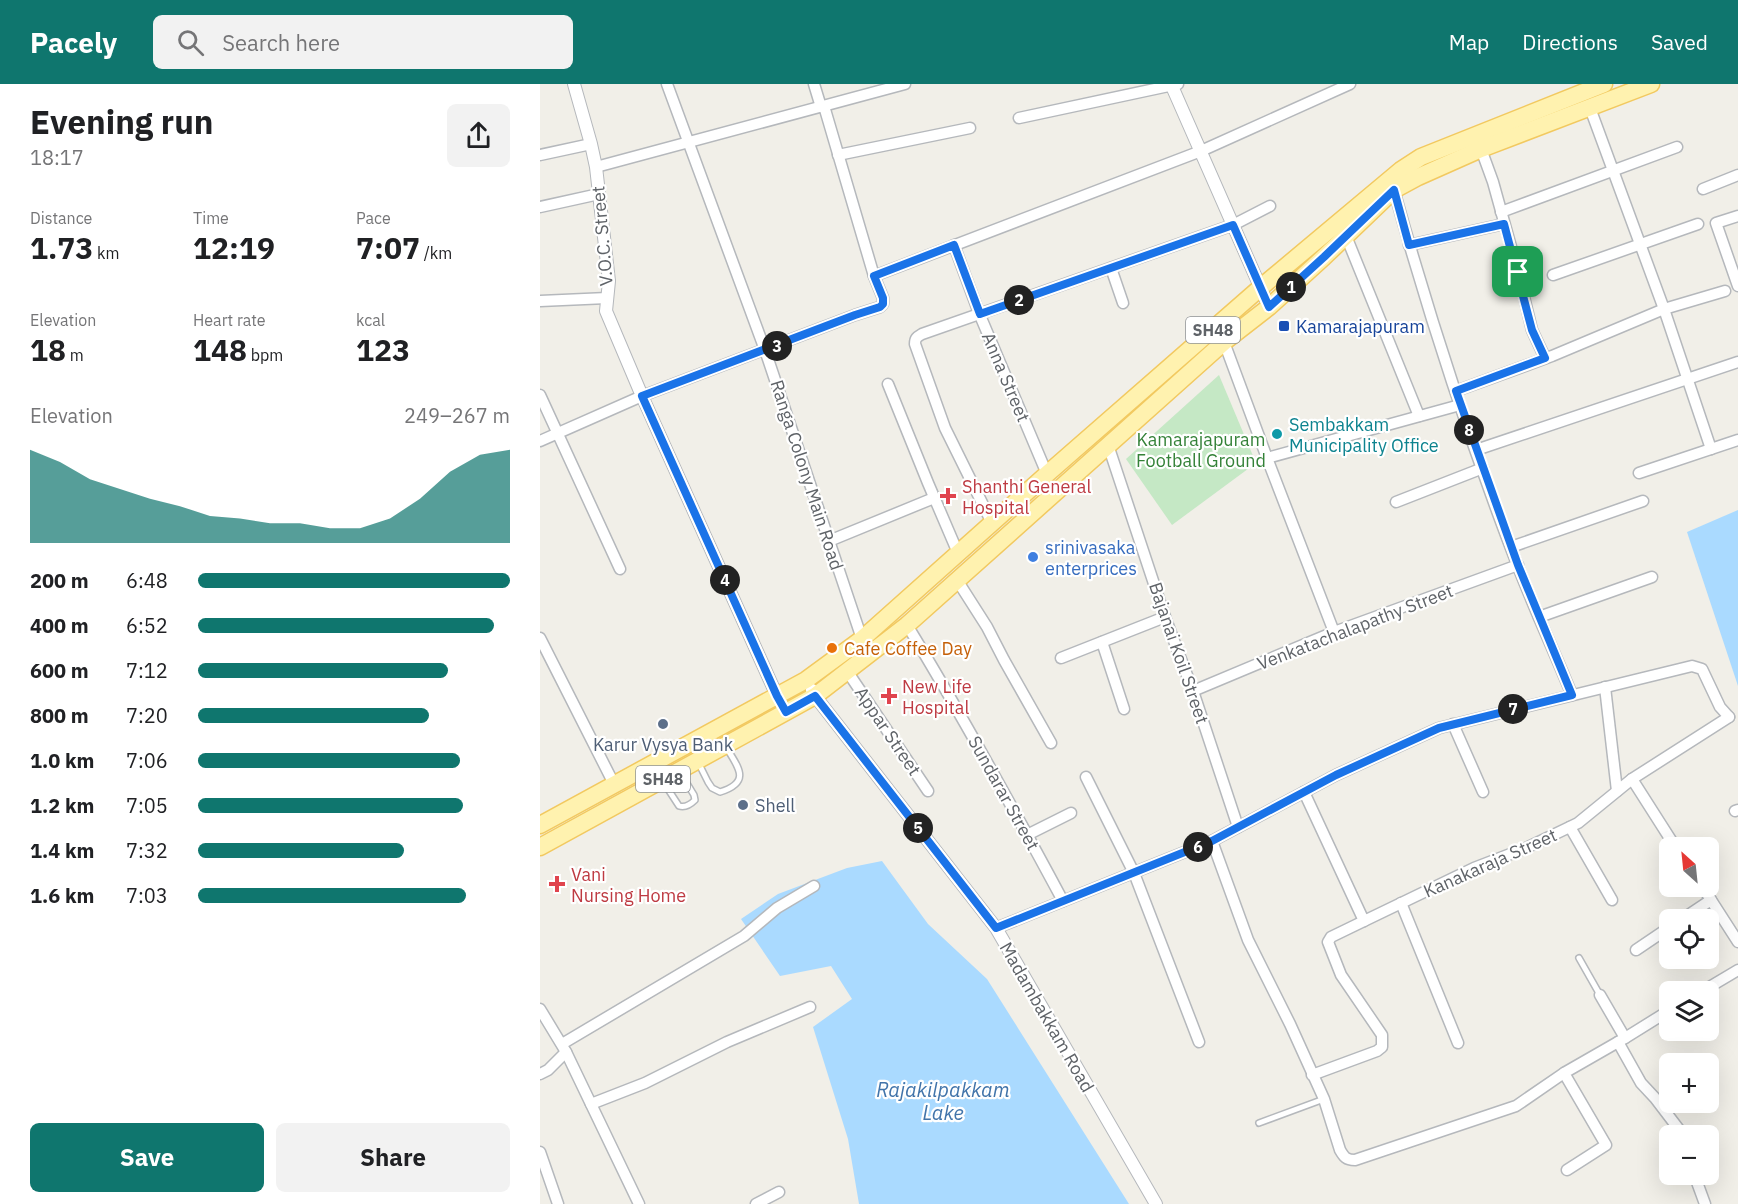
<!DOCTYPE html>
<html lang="en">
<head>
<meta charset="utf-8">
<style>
  body { margin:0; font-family:"IBM Plex Sans",sans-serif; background:#f2f2f2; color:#202124; height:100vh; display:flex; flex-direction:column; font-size:22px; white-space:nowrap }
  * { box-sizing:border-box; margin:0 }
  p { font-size:20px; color:#757577 }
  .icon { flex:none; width:33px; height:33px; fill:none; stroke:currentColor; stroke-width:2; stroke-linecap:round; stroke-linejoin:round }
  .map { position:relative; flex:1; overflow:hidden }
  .details { display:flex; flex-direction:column; background:#fff; width:540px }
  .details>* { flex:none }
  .needle { width:39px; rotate:333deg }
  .tools { position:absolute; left:1119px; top:753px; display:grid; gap:12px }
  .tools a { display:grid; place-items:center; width:60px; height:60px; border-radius:9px; background:#fff; box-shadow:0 6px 24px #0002; font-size:30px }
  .pin { position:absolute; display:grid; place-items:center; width:51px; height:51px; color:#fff; margin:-26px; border-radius:12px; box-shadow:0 3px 9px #0006 }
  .km { position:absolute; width:30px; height:30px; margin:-15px; border-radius:50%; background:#222; color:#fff; font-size:16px; line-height:30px; text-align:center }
  .round { display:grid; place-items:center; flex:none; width:63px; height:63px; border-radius:9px; background:#f2f2f2 }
  .overview { display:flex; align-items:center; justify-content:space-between; height:102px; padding:0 30px }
  h1 { font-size:33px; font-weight:800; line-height:45px }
  .metrics { display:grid; grid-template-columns:repeat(3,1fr); gap:9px; height:102px; padding:6px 30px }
  .metrics div { display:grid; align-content:center }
  .metrics b { font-size:30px; font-weight:800 }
  .metrics small { font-size:16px; font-weight:400 }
  .metrics p { font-size:16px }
  .chart { height:168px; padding:12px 30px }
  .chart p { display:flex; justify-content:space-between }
  .chart svg { width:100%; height:108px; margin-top:6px; fill:#0f766e; opacity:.7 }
  .primary-button { display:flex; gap:12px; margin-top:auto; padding:12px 30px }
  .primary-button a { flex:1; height:69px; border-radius:9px; background:#0f766e; color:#fff; font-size:24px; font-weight:800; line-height:69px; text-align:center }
  .primary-button a+a { background:#f2f2f2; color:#202124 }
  ul { padding:0 30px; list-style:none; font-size:20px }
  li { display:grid; grid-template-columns:96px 72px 1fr; align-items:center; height:45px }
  li i { height:15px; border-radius:8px; background:#0f766e }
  header { display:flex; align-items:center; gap:36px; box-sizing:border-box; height:84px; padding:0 30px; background:#0f766e; color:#fff }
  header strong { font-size:28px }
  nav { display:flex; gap:33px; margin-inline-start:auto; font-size:21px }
  .search { width:420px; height:54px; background:#f2f2f2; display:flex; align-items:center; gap:15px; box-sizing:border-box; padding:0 21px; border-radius:9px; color:#757577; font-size:22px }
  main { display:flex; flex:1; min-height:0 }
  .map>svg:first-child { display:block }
  .green { fill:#c5e8c5 }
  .water { fill:#aadaff }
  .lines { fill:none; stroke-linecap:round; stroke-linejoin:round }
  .service-casing { stroke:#b5b8bc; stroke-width:8 }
  .minor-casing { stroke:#b5b8bc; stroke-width:13 }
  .tertiary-casing { stroke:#b5b8bc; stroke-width:14 }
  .primary-casing { stroke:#f2c960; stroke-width:19 }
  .service { stroke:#fff; stroke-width:5 }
  .minor { stroke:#fff; stroke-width:10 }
  .tertiary { stroke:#fff; stroke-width:12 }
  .primary { stroke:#fff2af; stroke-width:16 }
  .route-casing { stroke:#fff; stroke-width:12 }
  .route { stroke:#1a73e8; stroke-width:8 }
  .transit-dot { fill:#1a4fb4; stroke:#fff; stroke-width:2 }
  .culture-dot { fill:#0f9aa8; stroke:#fff; stroke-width:2 }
  .health-dot { fill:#e0444e; stroke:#fff; stroke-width:2 }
  .shop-dot { fill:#3f7fe0; stroke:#fff; stroke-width:2 }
  .food-dot { fill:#e8710a; stroke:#fff; stroke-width:2 }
  .service-dot { fill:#5c6f8a; stroke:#fff; stroke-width:2 }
  .labels { text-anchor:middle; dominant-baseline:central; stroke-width:4.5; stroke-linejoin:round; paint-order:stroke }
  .shield { fill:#fff; stroke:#8f9295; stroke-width:1.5 }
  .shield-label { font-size:16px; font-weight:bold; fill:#5f6368 }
  .street-label { font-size:18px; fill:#5f6368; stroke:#fff }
  .transit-label { font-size:18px; fill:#164399; stroke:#fff; text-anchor:start }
  .culture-label { font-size:18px; fill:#0d838f; stroke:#fff; text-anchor:start }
  .park-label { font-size:18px; fill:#348238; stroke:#fff }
  .health-label { font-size:18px; fill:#be3a42; stroke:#fff; text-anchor:start }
  .shop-label { font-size:18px; fill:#366cbe; stroke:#fff; text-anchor:start }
  .food-label { font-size:18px; fill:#c56008; stroke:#fff; text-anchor:start }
  .service-label { font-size:18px; fill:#4e5e75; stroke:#fff }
  .water-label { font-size:20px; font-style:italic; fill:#4174aa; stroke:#fff }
</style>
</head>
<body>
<header>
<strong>Pacely</strong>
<div class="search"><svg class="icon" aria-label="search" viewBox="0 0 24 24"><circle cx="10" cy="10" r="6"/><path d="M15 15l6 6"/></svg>Search here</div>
<nav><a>Map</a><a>Directions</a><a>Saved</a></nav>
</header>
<main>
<section class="details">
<div class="overview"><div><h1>Evening run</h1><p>18:17</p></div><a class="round"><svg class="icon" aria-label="share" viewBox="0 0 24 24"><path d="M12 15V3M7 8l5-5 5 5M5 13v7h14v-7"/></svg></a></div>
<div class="metrics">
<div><p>Distance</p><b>1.73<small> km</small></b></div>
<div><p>Time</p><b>12:19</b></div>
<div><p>Pace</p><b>7:07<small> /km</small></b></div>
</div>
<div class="metrics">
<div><p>Elevation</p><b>18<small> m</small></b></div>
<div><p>Heart rate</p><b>148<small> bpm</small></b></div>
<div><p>kcal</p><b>123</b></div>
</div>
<div class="chart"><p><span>Elevation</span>249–267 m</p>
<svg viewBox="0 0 160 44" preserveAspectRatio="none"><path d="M0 44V6L10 11L20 18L30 22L40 26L50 29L60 33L70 34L80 36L90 36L100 38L110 38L120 34L130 26L140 15L150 8L160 6V44z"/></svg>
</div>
<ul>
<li><b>200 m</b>6:48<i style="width:100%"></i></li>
<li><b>400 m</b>6:52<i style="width:95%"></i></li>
<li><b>600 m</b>7:12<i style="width:80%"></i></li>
<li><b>800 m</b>7:20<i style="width:74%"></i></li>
<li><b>1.0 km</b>7:06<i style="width:84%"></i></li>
<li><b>1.2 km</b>7:05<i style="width:85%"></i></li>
<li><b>1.4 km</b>7:32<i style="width:66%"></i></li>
<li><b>1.6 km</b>7:03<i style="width:86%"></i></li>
</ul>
<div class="primary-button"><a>Save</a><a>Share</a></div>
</section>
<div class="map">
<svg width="1198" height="1120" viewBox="0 0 1198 1120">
  <rect width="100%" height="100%" fill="#f1efe8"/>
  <polygon class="green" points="679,291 716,379 632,441 586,375"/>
  <g class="water">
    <polygon points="1198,426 1198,602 1147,448"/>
    <polygon points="342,777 388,840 447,895 589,1120 319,1120 308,1055 273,943 312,915 291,882 240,892 201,835 238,810 307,784"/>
  </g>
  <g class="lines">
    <g class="service-casing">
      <g id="service">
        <path d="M158,678l10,20 4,6 8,4c32,-10 18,-25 6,-45"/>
        <path d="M124,699l15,23c6,2 12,-2 16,-6l-1,-5 -14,-23"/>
        <polyline points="1039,874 1060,911"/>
        <polyline points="719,1039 784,1015"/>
      </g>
    </g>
    <g class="minor-casing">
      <g id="minor">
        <polyline points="127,0 225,266 322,555"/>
        <polyline points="274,0 281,23"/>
        <polyline points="1050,24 1124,225 1171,365"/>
        <polyline points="479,34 638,0"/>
        <polyline points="941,65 953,98 978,188 992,246 1005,274"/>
        <polyline points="0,71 51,60"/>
        <polyline points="298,71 430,44"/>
        <polyline points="56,83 365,0"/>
        <polyline points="1163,105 1198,91"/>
        <path d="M854,106c35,126 76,252 123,374 17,44 37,87 55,131"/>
        <polyline points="0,123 59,110"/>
        <polyline points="961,128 1137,63"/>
        <polyline points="1198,132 1176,139 1198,202"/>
        <polyline points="806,152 879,332"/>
        <polyline points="414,161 439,229 507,390"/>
        <polyline points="869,161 964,140"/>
        <polyline points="571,184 583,219"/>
        <polyline points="1013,191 1158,140"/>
        <polyline points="334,192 661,67 810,0"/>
        <polyline points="0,217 67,214"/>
        <polyline points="684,258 727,374 794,548"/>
        <polyline points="348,300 388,399 418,469"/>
        <polyline points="916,307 1012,272 1124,225 1185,207"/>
        <polyline points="0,311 80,485"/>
        <polyline points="0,357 102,312 315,231 340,223 343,220 343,214 334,192 284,22"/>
        <polyline points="568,361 625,533 653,607 698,743"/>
        <polyline points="936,366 1198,278"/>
        <polyline points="727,374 920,321"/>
        <polyline points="1099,389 1198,356"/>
        <polyline points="856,418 943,384"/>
        <path d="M452,439l-47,-95 -30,-84c0,-6 2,-7 7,-10l311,-109 37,-19"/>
        <polyline points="289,457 394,414"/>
        <polyline points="971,463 1103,417"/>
        <polyline points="417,496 447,543 464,576 511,659"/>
        <polyline points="999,533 1112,493"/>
        <path d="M367,541c55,90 106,183 156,276"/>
        <polyline points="0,554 75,702"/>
        <polyline points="562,558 584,625"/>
        <polyline points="521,574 625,533"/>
        <polyline points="307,587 388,707"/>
        <polyline points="1065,603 1077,707"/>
        <polyline points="653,607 794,548 978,481"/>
        <polyline points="913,640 943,708"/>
        <polyline points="546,693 594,789 659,958"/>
        <polyline points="1092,695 1136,764"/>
        <polyline points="764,708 824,837 934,784 986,764 1038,739 1092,695 1189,633"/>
        <polyline points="1195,727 1198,726"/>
        <polyline points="1030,743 1072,816"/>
        <polyline points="487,751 531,729"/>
        <path d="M672,757l36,99 42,84 34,75 16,51c4,7 6,10 15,10l161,-54 48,-33"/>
        <polyline points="1162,802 1198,858"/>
        <polyline points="861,819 918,959"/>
        <polyline points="1141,836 1171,816"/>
        <polyline points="456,844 672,757 796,691 899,644 1152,582 1162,585 1180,623 1189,633"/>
        <polyline points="1096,866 1130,843"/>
        <polyline points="1161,908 1198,886"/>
        <polyline points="1060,911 1085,954"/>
        <polyline points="0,925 26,968 99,1120"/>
        <polyline points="1078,958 1101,999 1115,1014 1144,1052"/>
        <polyline points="22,960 204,852 237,824 274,802"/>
        <polyline points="0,990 8,986 26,968"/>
        <polyline points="772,991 837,967 842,963 842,951 801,891 788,858 791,853 824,837"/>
        <polyline points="51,1020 105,999 187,958 270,923"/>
        <polyline points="0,1068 18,1120"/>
        <polyline points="1027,1086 1066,1061 1024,989 1085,954 1130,926"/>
        <polyline points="1154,1090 1165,1120"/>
        <polyline points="216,1120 239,1108"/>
      </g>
    </g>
    <g class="tertiary-casing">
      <g id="tertiary">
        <polyline points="34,0 51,60 56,83 69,197 66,227 102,312 237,612 246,628"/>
        <polyline points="631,0 729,223"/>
        <polyline points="272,606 275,612 456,844 616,1120"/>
      </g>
    </g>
    <g class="primary-casing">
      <g id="primary">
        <polyline points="0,741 266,596 322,555 507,390 720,204 861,86 881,73 1064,0"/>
        <polyline points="0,763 275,612 367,541 684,258 729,223 784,173 854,106 878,93 941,65 1111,0"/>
      </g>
    </g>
    <use href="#service" class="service"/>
    <use href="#minor" class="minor"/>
    <use href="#tertiary" class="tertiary"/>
    <use href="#primary" class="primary"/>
  </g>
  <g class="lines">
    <g class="route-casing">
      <polygon id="route" points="854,106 869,161 964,140 992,246 1005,274 916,307 978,481 1032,611 899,644 796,691 672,757 456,844 275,612 246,628 237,612 102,312 315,231 340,223 343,220 343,214 334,192 414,161 440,230 693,141 729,223 784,173"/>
    </g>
    <use href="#route" class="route"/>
  </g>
  <rect class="transit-dot" x="738" y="236" width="12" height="12" rx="3"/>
  <circle class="culture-dot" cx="737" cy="350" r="6"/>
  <g class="health-dot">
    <path d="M405 403h6v6h6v6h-6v6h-6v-6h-6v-6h6z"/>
    <path d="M346 603h6v6h6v6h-6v6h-6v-6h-6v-6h6z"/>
    <path d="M14 791h6v6h6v6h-6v6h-6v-6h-6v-6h6z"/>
  </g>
  <circle class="shop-dot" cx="493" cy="473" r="6"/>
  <circle class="food-dot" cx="292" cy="564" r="6"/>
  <g class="service-dot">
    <circle cx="123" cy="640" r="6"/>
    <circle cx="203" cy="721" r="6"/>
  </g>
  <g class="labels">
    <g class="shield">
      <rect x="646" y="233" width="54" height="26" rx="4.5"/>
      <rect x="96" y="682" width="54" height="26" rx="4.5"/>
    </g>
    <g class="shield-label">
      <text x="673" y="246">SH48</text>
      <text x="123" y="695">SH48</text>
    </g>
    <g class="street-label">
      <text transform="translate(62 152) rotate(-95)">V.O.C. Street</text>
      <text transform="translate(466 293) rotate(67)">Anna Street</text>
      <text transform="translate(267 391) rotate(72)">Ranga Colony Main Road</text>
      <text transform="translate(815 543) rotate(-21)">Venkatachalapathy Street</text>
      <text transform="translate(639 569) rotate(71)">Bajanai Koil Street</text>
      <text transform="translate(348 647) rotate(56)">Appar Street</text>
      <text transform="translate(464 709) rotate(61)">Sundarar Street</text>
      <text transform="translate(950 779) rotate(-24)">Kanakaraja Street</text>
      <text transform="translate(507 933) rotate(60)">Madambakkam Road</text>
    </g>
    <g class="transit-label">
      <text x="756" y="242">Kamarajapuram</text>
    </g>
    <g class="culture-label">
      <text x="749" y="340">Sembakkam<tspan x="749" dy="21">Municipality Office</tspan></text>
    </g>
    <g class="park-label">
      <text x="661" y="355">Kamarajapuram<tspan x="661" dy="21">Football Ground</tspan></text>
    </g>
    <g class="health-label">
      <text x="422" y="402">Shanthi General<tspan x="422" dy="21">Hospital</tspan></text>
      <text x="362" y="602">New Life<tspan x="362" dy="21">Hospital</tspan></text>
      <text x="31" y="790">Vani<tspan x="31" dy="21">Nursing Home</tspan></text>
    </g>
    <g class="shop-label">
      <text x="505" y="463">srinivasaka<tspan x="505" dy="21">enterprices</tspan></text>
    </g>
    <g class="food-label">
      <text x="304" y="564">Cafe Coffee Day</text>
    </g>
    <g class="service-label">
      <text x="123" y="660">Karur Vysya Bank</text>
      <text x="215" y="721" text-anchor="start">Shell</text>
    </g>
    <g class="water-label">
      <text x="403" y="1005">Rajakilpakkam<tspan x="403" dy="23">Lake</tspan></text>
    </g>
  </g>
</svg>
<div class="tools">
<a><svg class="needle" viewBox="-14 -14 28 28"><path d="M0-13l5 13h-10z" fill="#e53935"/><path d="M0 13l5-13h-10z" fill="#757577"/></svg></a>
<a><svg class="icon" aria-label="locate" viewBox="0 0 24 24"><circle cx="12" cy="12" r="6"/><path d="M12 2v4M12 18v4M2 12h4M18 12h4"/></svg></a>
<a><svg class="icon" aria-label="layers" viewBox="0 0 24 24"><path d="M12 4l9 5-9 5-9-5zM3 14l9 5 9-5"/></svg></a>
<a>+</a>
<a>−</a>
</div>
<div class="pin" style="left:978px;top:188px;background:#1e9e55"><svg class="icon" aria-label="arrive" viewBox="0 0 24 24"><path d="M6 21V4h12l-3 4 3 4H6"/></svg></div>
<b class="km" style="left:751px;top:203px">1</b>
<b class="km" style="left:479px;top:216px">2</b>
<b class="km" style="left:237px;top:262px">3</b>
<b class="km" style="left:185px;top:496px">4</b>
<b class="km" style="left:378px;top:744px">5</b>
<b class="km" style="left:658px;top:763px">6</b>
<b class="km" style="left:973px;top:625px">7</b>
<b class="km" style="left:929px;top:346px">8</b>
</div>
</main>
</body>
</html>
